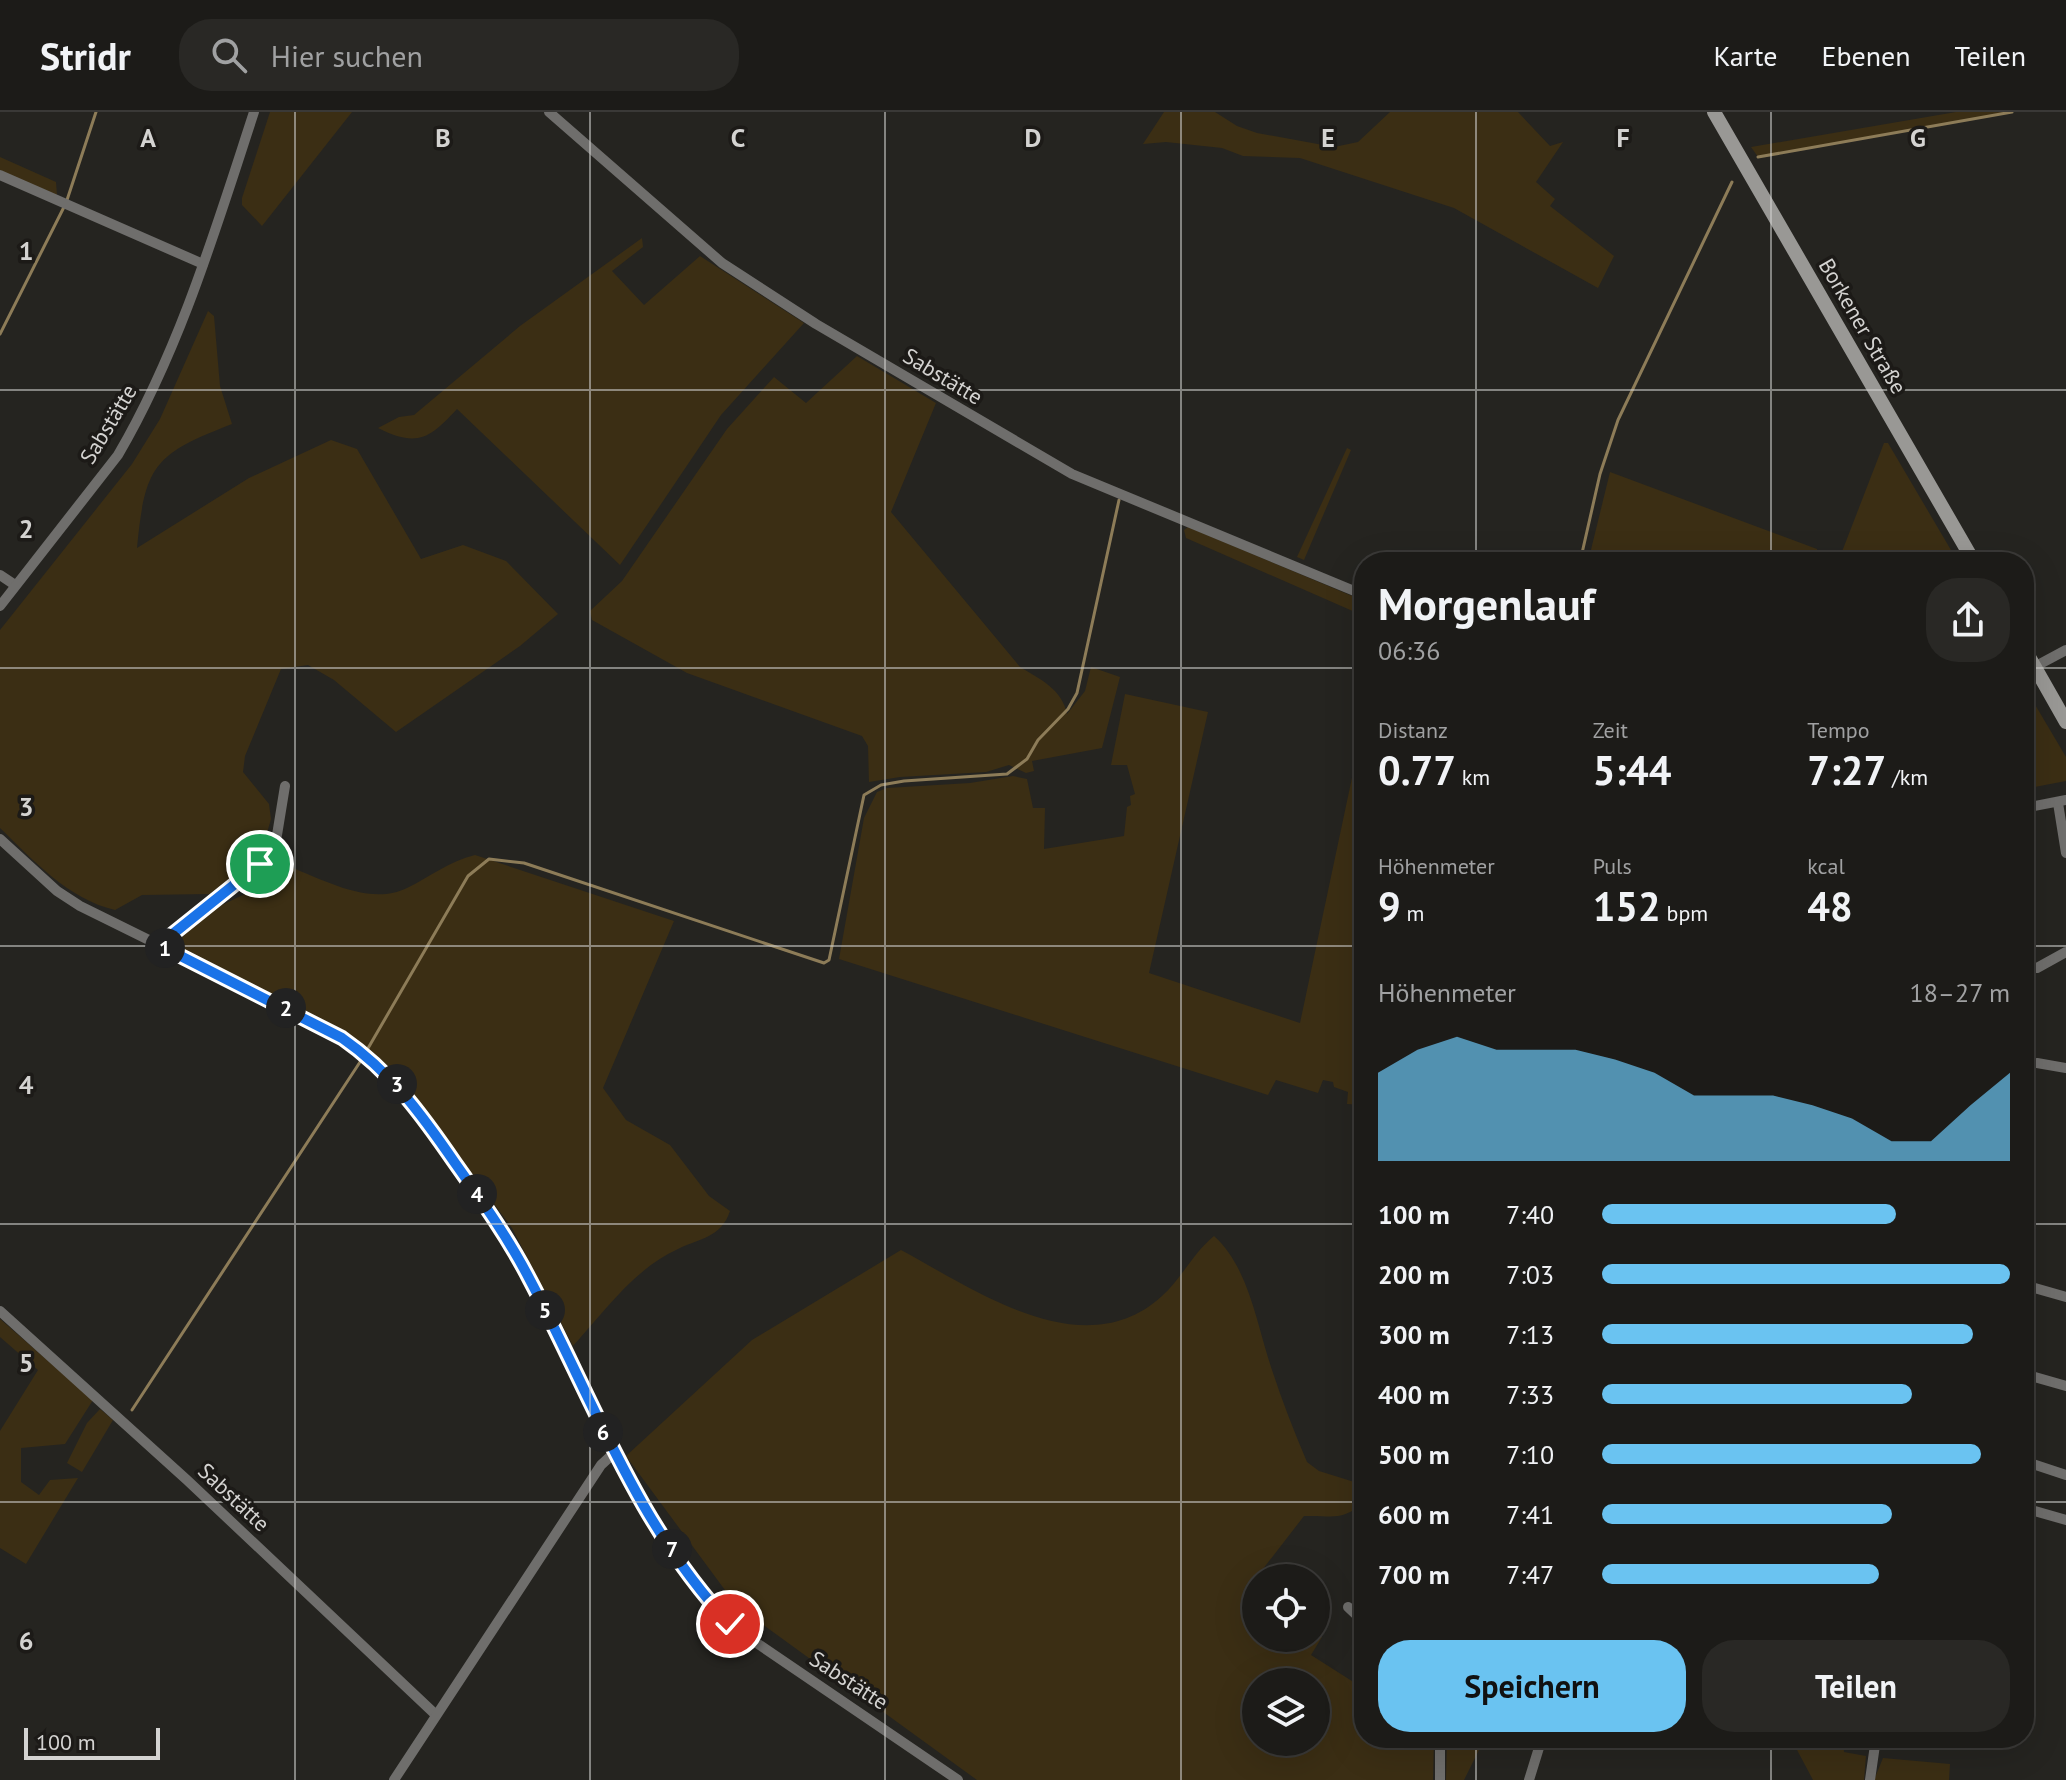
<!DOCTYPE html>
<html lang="de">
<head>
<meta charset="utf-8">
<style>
  body { margin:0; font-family:"PT Sans",sans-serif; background:#292825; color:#f1f3f6; height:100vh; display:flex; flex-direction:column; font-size:30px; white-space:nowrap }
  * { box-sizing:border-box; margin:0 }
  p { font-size:26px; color:#a0a1a2 }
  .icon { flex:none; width:44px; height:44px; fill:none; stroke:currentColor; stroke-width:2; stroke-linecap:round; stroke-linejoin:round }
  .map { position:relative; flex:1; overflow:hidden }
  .sheet { position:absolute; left:1354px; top:440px; width:680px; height:1196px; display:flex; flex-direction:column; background:#1c1b18; border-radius:32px; box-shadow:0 8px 32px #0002,0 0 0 2px #3a3937 }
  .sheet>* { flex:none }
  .buttons { position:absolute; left:1242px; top:1452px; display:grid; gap:16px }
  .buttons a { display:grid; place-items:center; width:88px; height:88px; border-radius:50%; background:#1c1b18; box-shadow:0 8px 32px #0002,0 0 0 2px #3a3937; font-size:40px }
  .scale { position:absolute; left:24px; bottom:20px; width:136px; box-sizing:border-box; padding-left:8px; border:4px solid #d4d3d1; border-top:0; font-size:22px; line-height:28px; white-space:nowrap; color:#d4d3d1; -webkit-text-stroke:6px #1c1a17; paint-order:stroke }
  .pin { position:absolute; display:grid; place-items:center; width:68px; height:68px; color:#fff; margin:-34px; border:4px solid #fff; border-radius:50%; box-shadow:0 2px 8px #0007 }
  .km { position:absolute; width:40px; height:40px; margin:-20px; border-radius:50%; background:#222; color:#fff; font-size:22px; line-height:40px; text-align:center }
  .round { display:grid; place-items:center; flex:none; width:84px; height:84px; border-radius:32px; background:#292825 }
  .overview { display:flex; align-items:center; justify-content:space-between; height:136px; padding:0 24px }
  h1 { font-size:44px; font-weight:700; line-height:60px }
  .metrics { display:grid; grid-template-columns:repeat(3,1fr); gap:12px; height:136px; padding:8px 24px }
  .metrics div { display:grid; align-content:center }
  .metrics b { font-size:40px; font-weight:700 }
  .metrics small { font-size:22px; font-weight:400 }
  .metrics p { font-size:22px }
  .chart { height:224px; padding:16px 24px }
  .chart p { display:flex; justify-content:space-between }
  .chart svg { width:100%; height:144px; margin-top:8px; fill:#6ac3f1; opacity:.7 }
  .button { display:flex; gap:16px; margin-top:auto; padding:16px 24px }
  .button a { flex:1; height:92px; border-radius:32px; background:#6ac3f1; color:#111; font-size:32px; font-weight:700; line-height:92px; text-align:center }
  .button a+a { background:#292825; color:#f1f3f6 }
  ul { padding:0 24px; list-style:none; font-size:26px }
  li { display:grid; grid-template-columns:128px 96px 1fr; align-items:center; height:60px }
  li i { height:20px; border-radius:10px; background:#6ac3f1 }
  header { display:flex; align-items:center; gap:48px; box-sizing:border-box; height:112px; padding:0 40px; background:#1c1b18; border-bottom:2px solid #3a3937 }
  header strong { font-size:38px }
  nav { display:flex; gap:44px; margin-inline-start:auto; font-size:28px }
  .search { width:560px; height:72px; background:#292825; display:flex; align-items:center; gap:20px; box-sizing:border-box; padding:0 28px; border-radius:32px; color:#a0a1a2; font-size:30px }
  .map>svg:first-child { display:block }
  .green { fill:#3b2e14; fill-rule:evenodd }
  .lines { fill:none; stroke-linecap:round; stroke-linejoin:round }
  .stream { stroke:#8d7c58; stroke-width:3 }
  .street { stroke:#6f6e6c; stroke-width:10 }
  .secondary { stroke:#999895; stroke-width:14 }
  .route-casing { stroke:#fff; stroke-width:16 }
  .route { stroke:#1a73e8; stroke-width:10 }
  .grid { fill:none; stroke:#d4d3d1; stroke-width:2; stroke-opacity:0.55 }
  .labels { text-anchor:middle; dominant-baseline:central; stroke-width:7; stroke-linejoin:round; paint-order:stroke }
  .street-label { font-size:22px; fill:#d4d3d1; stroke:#1c1a17 }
  .grid-label { font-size:26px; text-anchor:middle; font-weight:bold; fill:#d4d3d1; stroke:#1c1a17; stroke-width:7; stroke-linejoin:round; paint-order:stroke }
</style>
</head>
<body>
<header>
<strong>Stridr</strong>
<div class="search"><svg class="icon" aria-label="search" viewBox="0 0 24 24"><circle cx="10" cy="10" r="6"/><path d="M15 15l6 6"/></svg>Hier suchen</div>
<nav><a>Karte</a><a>Ebenen</a><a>Teilen</a></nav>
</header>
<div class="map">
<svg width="2066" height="1668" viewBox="0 0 2066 1668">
  <rect width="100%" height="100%" fill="#252420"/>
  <g class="green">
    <polygon points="270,0 352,0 262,114 242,93 242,86"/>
    <polygon points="1164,0 1215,0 1237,14 1257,21 1334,35 1358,30 1390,0 1518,0 1550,34 1563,30 1536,70 1555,87 1550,94 1614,144 1598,176 1454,96 1300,46 1243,44 1222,36 1166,30 1143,32"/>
    <polygon points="1956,0 2012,0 1758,45 1751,35"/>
    <polygon points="0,45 56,70 57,83 0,59"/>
    <path d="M642,126l1,9 -31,24 32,34 56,-49 104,67 -83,92 -101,150 -163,-156c-27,29 -39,39 -79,19l21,-11 15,-2 106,-89z"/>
    <path d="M208,199l6,5 6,70 12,38c-77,30 -87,40 -95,124l112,-70 82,-38 26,9 64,110 42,-14 43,16 52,53 -38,32 -124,86 -62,-52 -26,-15 -27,4 -36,87 -2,16 26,32 2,15 -10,35 -51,40 -68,1 -27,15c-47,-11 -82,-50 -115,-82v-198l132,-166 28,-45z"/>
    <path d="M857,244l79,47 -45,109 129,155c20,12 42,22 47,47l18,-23 6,-24 29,10 -18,71 -70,13 2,10 -8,2 -17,-8 -23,7 -86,5 -31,5 -1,-36 -6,-10 -175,-63 -95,-53 -2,-9 32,-30 105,-152 47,-52 32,26z"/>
    <polygon points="1884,331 1888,331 1958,450 1838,450"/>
    <polygon points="1347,336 1351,338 1304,448 1297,445"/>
    <polygon points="1610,360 1817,437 1817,450 1588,450"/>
    <polygon points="1188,415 1364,489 1364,504 1186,426 1184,418"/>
    <polygon points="2024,574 2066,645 2066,669 2024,677"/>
    <polygon points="1125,582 1208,600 1149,861 1300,911 1364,609 1364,1001 1362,993 1347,992 1348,980 1334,975 1333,970 1323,968 1318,981 1276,968 1268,983 839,847 864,706 877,680 887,676 970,671 1013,664 1027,667 1033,696 1045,696 1044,737 1124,724 1127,695 1131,693 1130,684 1135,682 1127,653 1111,653"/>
    <path d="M475,743l199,66 -71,167 23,32 44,25 39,51 21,15c-9,27 -30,27 -52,38 -43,19 -74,63 -105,97l-61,-118 -118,-157 -46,-35 -154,-78 -13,-13 1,-8 34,-29 33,-16 26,-23 10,-4c36,13 84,42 122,23 23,-11 42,-27 68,-33z"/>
    <path d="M1214,1124c35,31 43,90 58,134 10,31 22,61 35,92l12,9 45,14v18c-25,19 -30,12 -60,13l-48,62v60h60v-5l6,4 -11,18 44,28 9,-11v66h70l-1,42h-456l-241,-175 -110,-149 126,-116 149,-90c73,39 183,118 261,46 20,-18 31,-43 52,-60zM1256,1570h60v60h-60z"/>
    <polygon points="0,1207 93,1288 65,1332 21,1336 21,1370 39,1383 50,1368 78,1366 26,1452 0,1436 0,1319 38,1258 0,1225"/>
    <polygon points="100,1297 113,1308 82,1360 67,1351 87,1311"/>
    <polygon points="1447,1626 1485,1626 1464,1668 1446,1668"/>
    <polygon points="1795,1626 1843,1626 1844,1640 1866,1644 1864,1668 1813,1668 1796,1636"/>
    <polygon points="1883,1646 1950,1652 1949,1668 1874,1668"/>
  </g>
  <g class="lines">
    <g class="stream">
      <polyline points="1758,45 2012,0"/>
      <polyline points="67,88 96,0"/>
      <polyline points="0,222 64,95"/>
      <polyline points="1580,450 1600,362 1618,308 1732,70"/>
      <polyline points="367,938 468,764 489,747 524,751 824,851 829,848 864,683 881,673 904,669 1007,662 1027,647 1038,628 1068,597 1077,581 1119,388"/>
      <polyline points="132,1298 362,947"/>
    </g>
    <g class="street">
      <polyline points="549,0 722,151 816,212 1072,362 1364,483"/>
      <polyline points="0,63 203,152"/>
      <polyline points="0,463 15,473"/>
      <path d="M0,494l118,-151c62,-106 98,-227 136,-343"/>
      <polyline points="2034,555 2066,538"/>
      <polyline points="2058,691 2066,741"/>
      <polyline points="2024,696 2066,688"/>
      <polyline points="0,727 57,779 80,794 311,908 367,944 390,964 411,988 510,1130 623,1359 685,1459 739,1519 958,1668"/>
      <polyline points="159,833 268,745 277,723 285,674"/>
      <polyline points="2037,856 2066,840"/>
      <polyline points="2037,951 2066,956"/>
      <polyline points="2024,1173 2066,1185"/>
      <polyline points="0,1199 187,1368 436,1603"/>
      <polyline points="2024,1262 2066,1274"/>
      <polyline points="2024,1349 2066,1363"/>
      <polyline points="2024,1396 2066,1408"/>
      <polyline points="1348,1495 1364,1510"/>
      <polyline points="1440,1626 1440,1668"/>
      <polyline points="394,1668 601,1353 614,1341"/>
      <polyline points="1529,1668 1542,1626"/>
      <polyline points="1870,1668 1876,1626"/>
    </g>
    <g class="secondary">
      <polyline points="1714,0 1974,450"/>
      <polyline points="2024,536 2066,610"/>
    </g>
  </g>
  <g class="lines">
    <g class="route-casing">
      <path id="route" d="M260,752l-101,81 183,93c49,34 80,77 113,125 27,38 54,76 75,117 62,117 107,246 200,344"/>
    </g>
    <use href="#route" class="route"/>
  </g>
  <path class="grid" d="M295,0v1668M590,0v1668M885,0v1668M1181,0v1668M1476,0v450M1771,0v450M0,278h2066M0,556h1364M2024,556h42M0,834h1364M2024,834h42M0,1112h1364M2024,1112h42M0,1390h1364M2024,1390h42M1476,1626v42M1771,1626v42"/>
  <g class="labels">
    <g class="street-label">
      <text transform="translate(1863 214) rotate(60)">Borkener Straße</text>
      <text transform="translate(943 264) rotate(31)">Sabstätte</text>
      <text transform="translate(108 312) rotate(-59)">Sabstätte</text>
      <text transform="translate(234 1385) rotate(43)">Sabstätte</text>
      <text transform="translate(849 1568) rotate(33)">Sabstätte</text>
    </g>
  </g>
  <g class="grid-label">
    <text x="148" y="35">A</text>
    <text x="443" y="35">B</text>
    <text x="738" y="35">C</text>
    <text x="1033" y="35">D</text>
    <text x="1328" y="35">E</text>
    <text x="1623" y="35">F</text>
    <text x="1918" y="35">G</text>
    <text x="26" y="148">1</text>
    <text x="26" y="426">2</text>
    <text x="26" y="704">3</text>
    <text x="26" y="982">4</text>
    <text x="26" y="1260">5</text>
    <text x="26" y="1538">6</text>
  </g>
</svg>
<div class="buttons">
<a><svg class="icon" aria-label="locate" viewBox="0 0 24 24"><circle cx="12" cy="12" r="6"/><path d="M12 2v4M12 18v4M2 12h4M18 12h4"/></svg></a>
<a><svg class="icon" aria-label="layers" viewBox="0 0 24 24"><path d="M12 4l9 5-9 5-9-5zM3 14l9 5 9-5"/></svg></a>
</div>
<div class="scale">100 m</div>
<div class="pin" style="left:260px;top:752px;background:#1e9e55"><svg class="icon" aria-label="arrive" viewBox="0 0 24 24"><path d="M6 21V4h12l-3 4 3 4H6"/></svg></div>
<div class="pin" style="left:730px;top:1512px;background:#d93025"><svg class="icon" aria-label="check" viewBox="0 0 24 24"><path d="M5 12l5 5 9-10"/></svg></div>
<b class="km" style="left:165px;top:836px">1</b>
<b class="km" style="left:286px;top:896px">2</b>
<b class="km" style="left:397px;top:972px">3</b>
<b class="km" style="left:477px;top:1082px">4</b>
<b class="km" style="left:545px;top:1198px">5</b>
<b class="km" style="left:603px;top:1320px">6</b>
<b class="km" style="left:672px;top:1437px">7</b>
<section class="sheet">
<div class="overview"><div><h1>Morgenlauf</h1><p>06:36</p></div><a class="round"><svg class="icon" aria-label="share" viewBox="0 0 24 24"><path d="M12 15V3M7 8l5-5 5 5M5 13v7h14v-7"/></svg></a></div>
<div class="metrics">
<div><p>Distanz</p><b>0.77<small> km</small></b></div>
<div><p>Zeit</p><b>5:44</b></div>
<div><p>Tempo</p><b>7:27<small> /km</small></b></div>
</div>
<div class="metrics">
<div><p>Höhenmeter</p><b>9<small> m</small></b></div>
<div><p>Puls</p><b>152<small> bpm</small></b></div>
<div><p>kcal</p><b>48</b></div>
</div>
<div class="chart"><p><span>Höhenmeter</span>18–27 m</p>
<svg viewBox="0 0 160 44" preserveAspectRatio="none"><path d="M0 44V17L10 10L20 6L30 10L40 10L50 10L60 13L70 17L80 24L90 24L100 24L110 27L120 31L130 38L140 38L150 27L160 17V44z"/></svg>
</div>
<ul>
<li><b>100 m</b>7:40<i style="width:72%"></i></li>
<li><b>200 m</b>7:03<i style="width:100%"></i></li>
<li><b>300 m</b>7:13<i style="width:91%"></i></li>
<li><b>400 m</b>7:33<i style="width:76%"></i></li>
<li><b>500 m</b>7:10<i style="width:93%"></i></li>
<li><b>600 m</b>7:41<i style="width:71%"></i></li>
<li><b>700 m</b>7:47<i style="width:68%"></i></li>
</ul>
<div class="button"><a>Speichern</a><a>Teilen</a></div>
</section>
</div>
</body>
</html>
